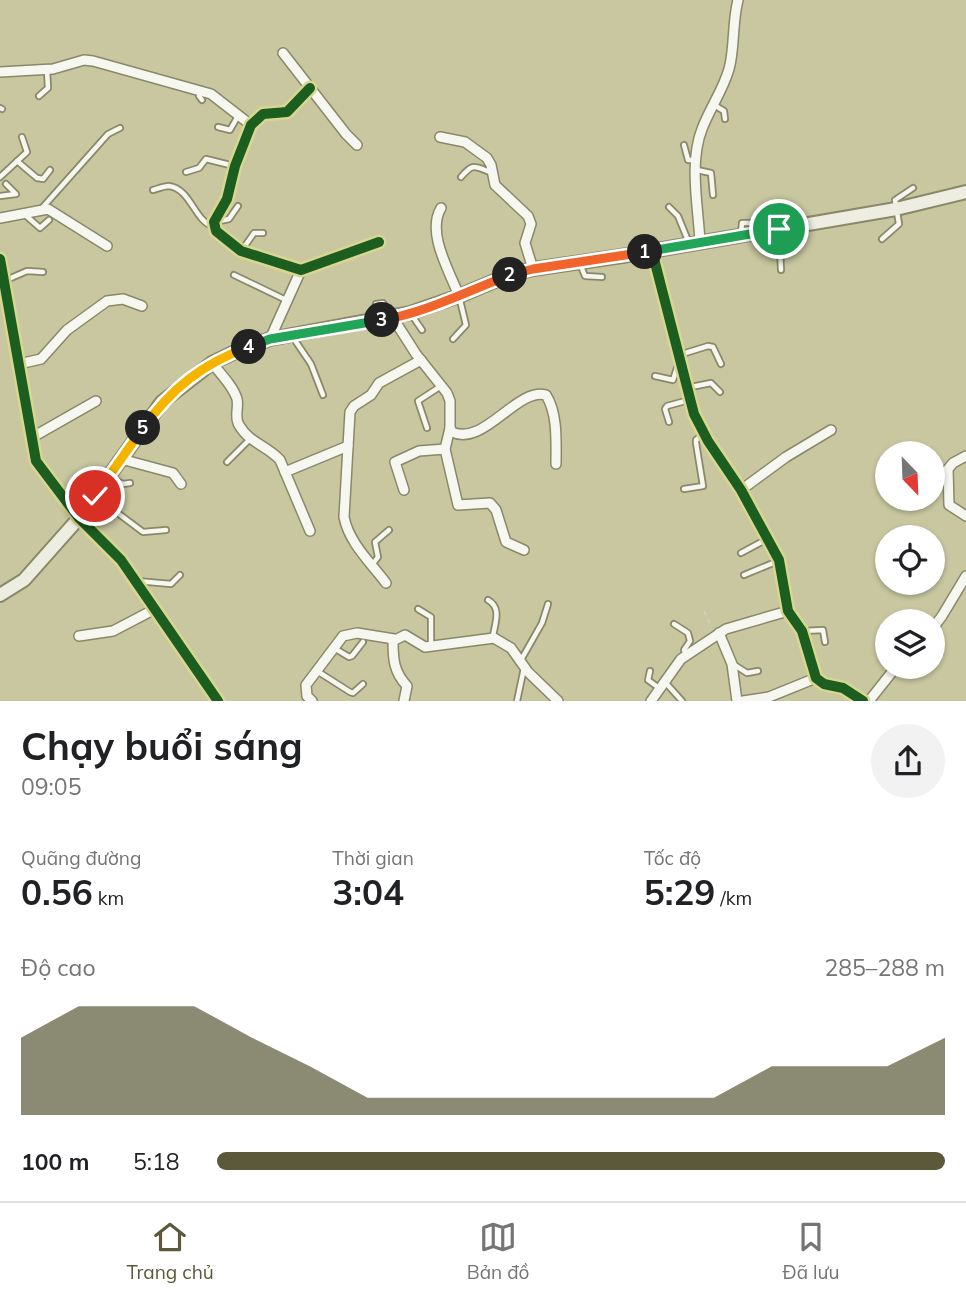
<!DOCTYPE html>
<html lang="vi">
<head>
<meta charset="utf-8">
<style>
  body { margin:0; font-family:Mulish,sans-serif; background:#f2f2f2; color:#202124; height:100vh; display:flex; flex-direction:column; font-size:26px; white-space:nowrap }
  * { box-sizing:border-box; margin:0 }
  p { font-size:23px; color:#757577 }
  .icon { flex:none; width:38px; height:38px; fill:none; stroke:currentColor; stroke-width:2; stroke-linecap:round; stroke-linejoin:round }
  .map { position:relative; height:701px; overflow:hidden }
  .side { display:flex; flex-direction:column; background:#fff; flex:1 }
  .side>* { flex:none }
  .needle { width:46px; rotate:157deg }
  .buttons { position:absolute; left:875px; top:441px; display:grid; gap:14px }
  .buttons a { display:grid; place-items:center; width:70px; height:70px; border-radius:50%; background:#fff; box-shadow:0 2px 5px #0004; font-size:35px }
  .pin { position:absolute; display:grid; place-items:center; width:60px; height:60px; color:#fff; margin:-30px; border:4px solid #fff; border-radius:50%; box-shadow:0 2px 7px #0007 }
  .km { position:absolute; width:35px; height:35px; margin:-18px; border-radius:50%; background:#222; color:#fff; font-size:19px; line-height:35px; text-align:center }
  .round { display:grid; place-items:center; flex:none; width:74px; height:74px; border-radius:37px; background:#f2f2f2 }
  .head { display:flex; align-items:center; justify-content:space-between; height:119px; padding:0 21px }
  h1 { font-size:38px; font-weight:700; line-height:52px }
  .stats { display:grid; grid-template-columns:repeat(3,1fr); gap:10px; height:119px; padding:7px 21px }
  .stats div { display:grid; align-content:center }
  .stats b { font-size:35px; font-weight:700 }
  .stats small { font-size:19px; font-weight:400 }
  .stats p { font-size:19px }
  .chart { height:196px; padding:14px 21px }
  .chart p { display:flex; justify-content:space-between }
  .chart svg { width:100%; height:126px; margin-top:7px; fill:#5b5939; opacity:.7 }
  ul { padding:0 21px; list-style:none; font-size:23px }
  li { display:grid; grid-template-columns:112px 84px 1fr; align-items:center; height:52px }
  li i { height:18px; border-radius:9px; background:#5b5939 }
  .tab-bar { display:flex; justify-content:space-around; align-items:center; height:98px; border-top:2px solid #e0e0e0; background:#fff; font-size:19px; color:#757577 }
  .tab-bar a { display:grid; justify-items:center; gap:4px }
  .tab-bar .selected { color:#5b5939 }
  .map>svg:first-child { display:block }
  .lines { fill:none; stroke-linecap:round; stroke-linejoin:round }
  .lane-casing { stroke:#898869; stroke-width:8 }
  .street-casing { stroke:#898869; stroke-width:12 }
  .secondary-casing { stroke:#898869; stroke-width:16 }
  .path { stroke:#cecec1; stroke-width:2; stroke-dasharray:5 3.5; stroke-linecap:butt }
  .lane { stroke:#f7f7f1; stroke-width:4.5 }
  .street { stroke:#f7f7f1; stroke-width:9 }
  .secondary { stroke:#edede1; stroke-width:12 }
  .cycleway-casing { stroke:#d9d78f; stroke-width:15 }
  .cycleway { stroke:#1b5e20; stroke-width:10 }
  .split-1-casing { stroke:#fff; stroke-width:14 }
  .split-2-casing { stroke:#fff; stroke-width:14 }
  .split-3-casing { stroke:#fff; stroke-width:14 }
  .split-4-casing { stroke:#fff; stroke-width:14 }
  .split-5-casing { stroke:#fff; stroke-width:14 }
  .split-6-casing { stroke:#fff; stroke-width:14 }
  .split-1 { stroke:#22a559; stroke-width:9 }
  .split-2 { stroke:#f0652b; stroke-width:9 }
  .split-3 { stroke:#f0652b; stroke-width:9 }
  .split-4 { stroke:#22a559; stroke-width:9 }
  .split-5 { stroke:#f5b400; stroke-width:9 }
  .split-6 { stroke:#f5b400; stroke-width:9 }
</style>
</head>
<body>
<div class="map">
<svg width="966" height="701" viewBox="0 0 966 701">
  <rect width="100%" height="100%" fill="#c8c7a0"/>
  <g class="lines">
    <g class="lane-casing">
      <g id="lane">
        <polyline points="200,92 199,96 202,100"/>
        <polyline points="39,96 48,88 47,70"/>
        <polyline points="714,105 724,111 725,119"/>
        <polyline points="0,108 2,109"/>
        <polyline points="218,127 230,130 238,116"/>
        <polyline points="684,145 688,160 695,160"/>
        <polyline points="17,161 37,178 43,179 50,170"/>
        <polyline points="697,170 711,173 713,195"/>
        <polyline points="186,172 199,168 206,159 234,166"/>
        <polyline points="0,177 27,152 22,137"/>
        <path d="M461,177c12,-14 13,-11 29,-5"/>
        <path d="M153,190c4,-1 11,-4 16,-4 22,3 25,35 45,41"/>
        <polyline points="0,196 16,194 6,184"/>
        <polyline points="43,207 108,134 120,128"/>
        <polyline points="669,207 678,216 689,243"/>
        <polyline points="23,213 40,228 49,220"/>
        <polyline points="215,222 229,219 238,206"/>
        <polyline points="779,229 781,270"/>
        <polyline points="741,233 742,223 751,223"/>
        <polyline points="882,239 899,224 895,200 913,188"/>
        <polyline points="242,250 254,233 263,233"/>
        <polyline points="580,264 585,276 602,277"/>
        <polyline points="234,275 286,300"/>
        <polyline points="4,281 27,271 43,272"/>
        <polyline points="376,304 383,303 392,316"/>
        <polyline points="411,314 422,330"/>
        <polyline points="292,336 311,364 323,395"/>
        <polyline points="453,339 466,325 459,296"/>
        <polyline points="679,355 708,346 713,347 721,364"/>
        <polyline points="655,376 673,380 679,362"/>
        <polyline points="686,388 711,383 720,392"/>
        <polyline points="669,422 665,409 667,406 689,400"/>
        <polyline points="427,428 418,401 441,386"/>
        <polyline points="227,462 250,439"/>
        <polyline points="109,477 123,484 130,483"/>
        <polyline points="684,489 703,486 696,443 696,440 703,434"/>
        <polyline points="95,496 143,532 166,530"/>
        <polyline points="741,553 767,539"/>
        <polyline points="372,565 378,557 375,542 389,530"/>
        <polyline points="744,575 778,561"/>
        <polyline points="137,581 171,584 180,575"/>
        <path d="M488,600c14,8 7,23 5,36"/>
        <polyline points="418,609 431,617 431,645"/>
        <polyline points="674,624 688,633 690,641 684,650 686,655"/>
        <polyline points="803,631 823,630 825,642"/>
        <polyline points="334,648 349,657 352,656 363,642"/>
        <polyline points="521,660 542,623 548,604"/>
        <polyline points="733,664 747,673 758,671"/>
        <polyline points="317,671 350,692 353,693 363,684"/>
        <polyline points="650,671 648,680 659,688"/>
        <polyline points="665,682 682,701"/>
        <polyline points="517,701 524,668"/>
      </g>
    </g>
    <g class="street-casing">
      <g id="street">
        <polyline points="283,53 346,134 357,145"/>
        <polyline points="0,72 53,69 84,60 93,61 211,94 251,125"/>
        <polyline points="310,88 287,112 263,114 251,125 235,166 227,199 214,222 216,231 241,251 301,270 379,242"/>
        <polyline points="440,137 465,142 487,158 491,165 495,185 528,216 531,224 525,243 533,269"/>
        <path d="M441,208c-15,25 9,64 18,88"/>
        <polyline points="0,218 48,209 107,246"/>
        <path d="M700,241c-2,-35 -11,-79 2,-112 8,-21 21,-39 27,-60 6,-22 3,-46 9,-69"/>
        <polyline points="652,251 694,414 708,441 741,490 779,560 788,611 802,631 816,678 824,684 843,688 863,701"/>
        <polyline points="0,259 36,461 79,518 121,560 218,701"/>
        <polyline points="393,318 416,354 447,393 450,401 450,428 445,449 458,505 490,503 496,510 506,542 524,550"/>
        <polyline points="270,339 301,270"/>
        <path d="M212,363c8,10 21,23 25,36 2,9 -3,18 2,26 10,18 29,21 41,35l30,71"/>
        <polyline points="19,364 41,359 67,330 107,301 123,299 142,306"/>
        <path d="M450,428l2,4c32,15 65,-45 94,-37 12,19 10,47 10,69"/>
        <polyline points="31,438 96,401"/>
        <polyline points="966,456 953,463 948,469 949,505 966,516"/>
        <polyline points="121,459 173,473 181,484"/>
        <polyline points="285,472 348,446"/>
        <polyline points="404,490 395,462 419,451 445,449"/>
        <polyline points="741,490 786,457 831,430"/>
        <path d="M386,583c-15,-20 -37,-40 -42,-66l6,-105 4,-6 17,-11 8,-12 42,-23"/>
        <polyline points="933,628 942,616 966,576"/>
        <polyline points="719,633 732,664 737,701"/>
        <polyline points="79,636 113,631 155,609"/>
        <polyline points="312,701 307,696 306,685 343,636 357,633 394,639"/>
        <path d="M404,701l3,-15c-13,-14 -14,-26 -14,-45l12,-6 20,12 69,-9 17,10 17,24 30,29"/>
        <polyline points="651,701 681,659 726,629 788,611"/>
        <polyline points="743,701 769,697 816,678"/>
        <polyline points="869,701 896,667"/>
      </g>
    </g>
    <g class="secondary-casing">
      <polyline id="secondary" points="0,595 24,580 79,518 162,402 212,363 237,351 270,339 410,313 459,296 509,275 533,269 622,256 896,209 966,192"/>
    </g>
    <polyline class="path" points="704,611 711,626"/>
    <use href="#lane" class="lane"/>
    <use href="#street" class="street"/>
    <use href="#secondary" class="secondary"/>
    <g class="cycleway-casing">
      <g id="cycleway">
        <polyline points="310,88 287,112 263,114 251,125 235,166 227,199 214,222 216,231 241,251 301,270 379,242"/>
        <polyline points="652,251 694,414 708,441 741,490 779,560 788,611 802,631 816,678 824,684 843,688 863,701"/>
        <polyline points="0,259 36,461 79,518 121,560 218,701"/>
      </g>
    </g>
    <use href="#cycleway" class="cycleway"/>
  </g>
  <g class="lines">
    <g class="split-1-casing">
      <polyline id="split-1" points="645,252 779,229"/>
    </g>
    <g class="split-2-casing">
      <polyline id="split-2" points="510,275 533,269 645,252"/>
    </g>
    <g class="split-3-casing">
      <path id="split-3" d="M382,320c45,-8 86,-29 128,-45"/>
    </g>
    <g class="split-4-casing">
      <polyline id="split-4" points="249,347 270,339 382,320"/>
    </g>
    <g class="split-5-casing">
      <path id="split-5" d="M143,428c28,-39 60,-65 106,-81"/>
    </g>
    <g class="split-6-casing">
      <polyline id="split-6" points="95,496 143,428"/>
    </g>
    <use href="#split-1" class="split-1"/>
    <use href="#split-2" class="split-2"/>
    <use href="#split-3" class="split-3"/>
    <use href="#split-4" class="split-4"/>
    <use href="#split-5" class="split-5"/>
    <use href="#split-6" class="split-6"/>
  </g>
</svg>
<div class="buttons">
<a><svg class="needle" viewBox="-14 -14 28 28"><path d="M0-13l5 13h-10z" fill="#e53935"/><path d="M0 13l5-13h-10z" fill="#757577"/></svg></a>
<a><svg class="icon" aria-label="locate" viewBox="0 0 24 24"><circle cx="12" cy="12" r="6"/><path d="M12 2v4M12 18v4M2 12h4M18 12h4"/></svg></a>
<a><svg class="icon" aria-label="layers" viewBox="0 0 24 24"><path d="M12 4l9 5-9 5-9-5zM3 14l9 5 9-5"/></svg></a>
</div>
<div class="pin" style="left:779px;top:229px;background:#1e9e55"><svg class="icon" aria-label="arrive" viewBox="0 0 24 24"><path d="M6 21V4h12l-3 4 3 4H6"/></svg></div>
<div class="pin" style="left:95px;top:496px;background:#d93025"><svg class="icon" aria-label="check" viewBox="0 0 24 24"><path d="M5 12l5 5 9-10"/></svg></div>
<b class="km" style="left:645px;top:252px">1</b>
<b class="km" style="left:510px;top:275px">2</b>
<b class="km" style="left:382px;top:320px">3</b>
<b class="km" style="left:249px;top:347px">4</b>
<b class="km" style="left:143px;top:428px">5</b>
</div>
<section class="side">
<div class="head"><div><h1>Chạy buổi sáng</h1><p>09:05</p></div><a class="round"><svg class="icon" aria-label="share" viewBox="0 0 24 24"><path d="M12 15V3M7 8l5-5 5 5M5 13v7h14v-7"/></svg></a></div>
<div class="stats">
<div><p>Quãng đường</p><b>0.56<small> km</small></b></div>
<div><p>Thời gian</p><b>3:04</b></div>
<div><p>Tốc độ</p><b>5:29<small> /km</small></b></div>
</div>
<div class="chart"><p><span>Độ cao</span>285–288 m</p>
<svg viewBox="0 0 160 44" preserveAspectRatio="none"><path d="M0 44V17L10 6L20 6L30 6L40 17L50 27L60 38L70 38L80 38L90 38L100 38L110 38L120 38L130 27L140 27L150 27L160 17V44z"/></svg>
</div>
<ul>
<li><b>100 m</b>5:18<i style="width:100%"></i></li>
</ul>
</section>
<nav class="tab-bar">
<a class="selected"><svg class="icon" aria-label="home" viewBox="0 0 24 24"><path d="M3 11l9-7 9 7M6 9v11h12V9"/></svg>Trang chủ</a>
<a><svg class="icon" aria-label="map" viewBox="0 0 24 24"><path d="M3 6l6-2 6 2 6-2v14l-6 2-6-2-6 2zM9 4v14M15 6v14"/></svg>Bản đồ</a>
<a><svg class="icon" aria-label="saved" viewBox="0 0 24 24"><path d="M7 4h10v16l-5-4-5 4z"/></svg>Đã lưu</a>
</nav>
</body>
</html>
